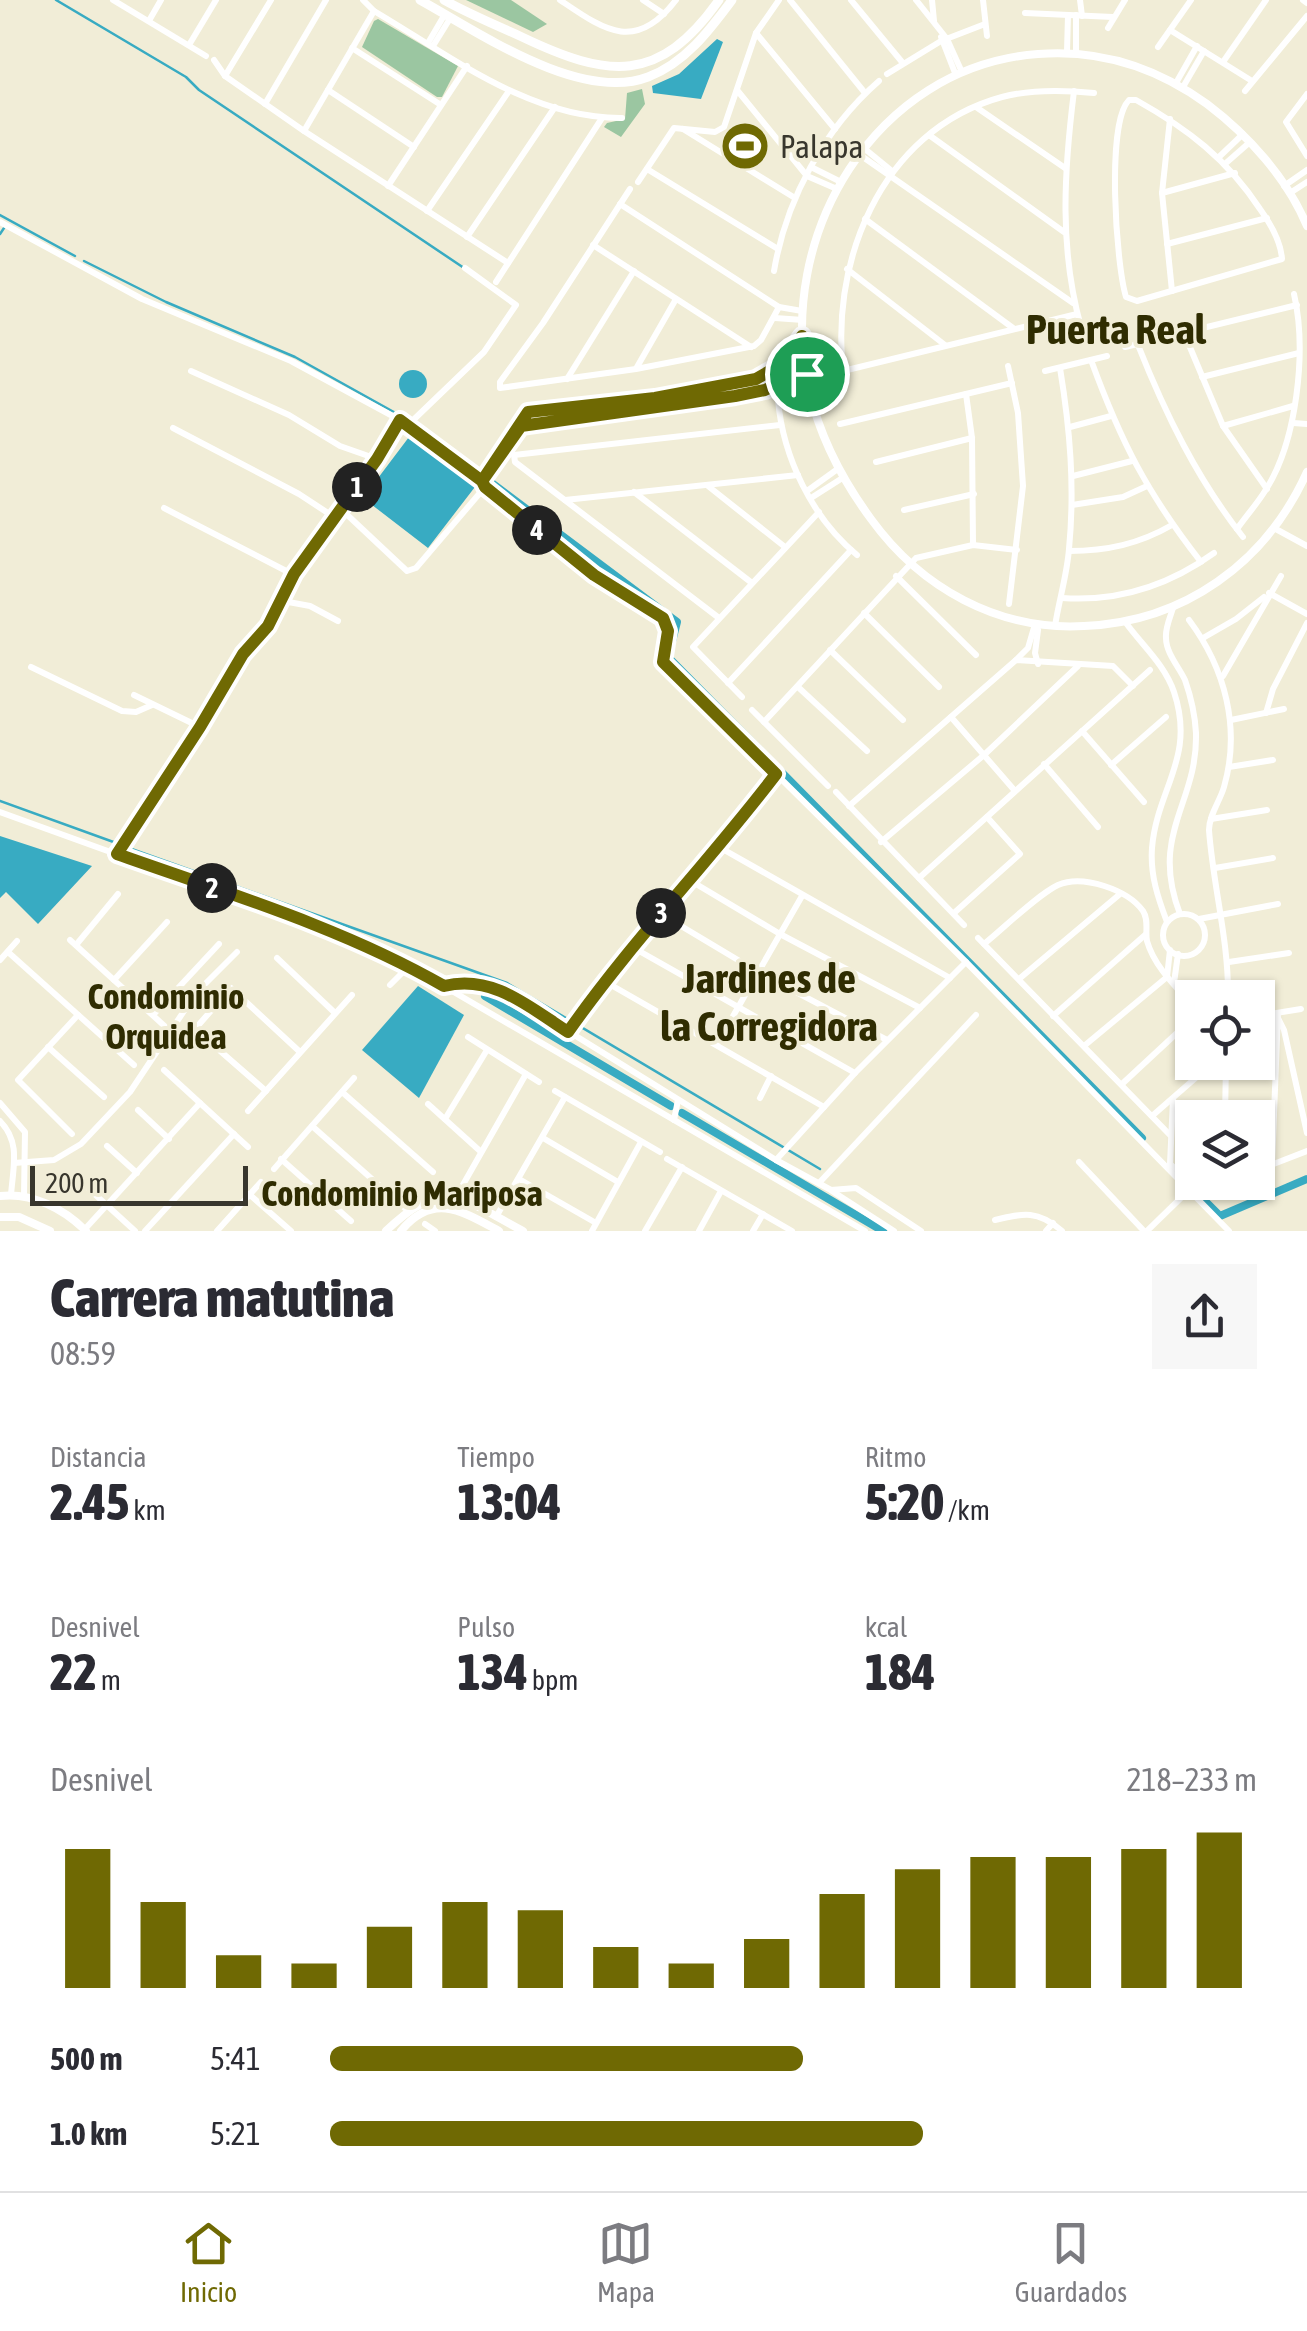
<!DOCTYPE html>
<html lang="es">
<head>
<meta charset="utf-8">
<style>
  body { margin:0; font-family:"Asap Condensed",sans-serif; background:#f7f7f7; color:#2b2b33; height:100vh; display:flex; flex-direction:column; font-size:38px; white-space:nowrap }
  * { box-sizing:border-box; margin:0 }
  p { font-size:32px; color:#7c7c81 }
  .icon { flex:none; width:55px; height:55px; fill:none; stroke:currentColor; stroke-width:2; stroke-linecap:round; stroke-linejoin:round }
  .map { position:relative; height:1231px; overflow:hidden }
  .drawer { display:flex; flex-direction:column; background:#fff; flex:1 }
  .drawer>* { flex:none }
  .controls { position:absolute; left:1175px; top:980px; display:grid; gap:20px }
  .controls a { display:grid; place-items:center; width:100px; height:100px; border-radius:0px; background:#fff; box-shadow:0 2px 8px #0004; font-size:50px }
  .scale { position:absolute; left:30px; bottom:25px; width:218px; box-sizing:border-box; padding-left:10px; border:5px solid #38362d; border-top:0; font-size:28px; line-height:35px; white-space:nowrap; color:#38362d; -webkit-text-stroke:8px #f1edd7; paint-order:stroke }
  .pin { position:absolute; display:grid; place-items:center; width:85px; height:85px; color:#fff; margin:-42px; border:5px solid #fff; border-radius:50%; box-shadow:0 2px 10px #0007 }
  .km { position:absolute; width:50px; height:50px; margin:-25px; border-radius:50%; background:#222; color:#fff; font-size:28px; line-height:50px; text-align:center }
  .round { display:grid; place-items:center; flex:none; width:105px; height:105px; border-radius:0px; background:#f7f7f7 }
  .overview { display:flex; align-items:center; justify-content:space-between; height:170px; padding:0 50px }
  h1 { font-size:55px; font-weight:800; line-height:75px }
  .stats { display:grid; grid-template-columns:repeat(3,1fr); gap:15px; height:170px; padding:10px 50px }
  .stats div { display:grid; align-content:center }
  .stats b { font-size:50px; font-weight:800 }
  .stats small { font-size:28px; font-weight:400 }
  .stats p { font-size:28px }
  .chart { height:280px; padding:20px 50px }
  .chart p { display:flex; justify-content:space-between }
  .chart svg { width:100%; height:180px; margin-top:10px; stroke:#6f6903; stroke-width:6 }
  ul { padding:0 50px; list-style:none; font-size:32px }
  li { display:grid; grid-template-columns:160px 120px 1fr; align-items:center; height:75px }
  li i { height:25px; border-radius:12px; background:#6f6903 }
  .tabs { display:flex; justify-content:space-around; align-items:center; height:140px; border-top:2px solid #e1e1e2; background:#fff; font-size:28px; color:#7c7c81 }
  .tabs a { display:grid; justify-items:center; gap:5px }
  .tabs .on { color:#6f6903 }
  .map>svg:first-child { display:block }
  .green { fill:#9bc6a1 }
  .water { fill:#38abc2 }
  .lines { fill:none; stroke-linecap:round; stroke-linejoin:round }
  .stream { stroke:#38abc2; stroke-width:2.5 }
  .canal { stroke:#38abc2; stroke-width:8 }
  .minor { stroke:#fff; stroke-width:6 }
  .tertiary { stroke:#fff; stroke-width:8 }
  .secondary { stroke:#fff; stroke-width:9 }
  .route-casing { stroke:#fff; stroke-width:20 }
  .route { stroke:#6f6903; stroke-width:12 }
  .labels { text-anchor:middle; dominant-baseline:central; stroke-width:8; stroke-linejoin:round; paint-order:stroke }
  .poi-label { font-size:32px; fill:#38362d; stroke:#f1edd7; text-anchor:start }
  .neighbourhood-label { font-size:35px; font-weight:bold; fill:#2f2c01; stroke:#f1edd7 }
  .district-label { font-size:42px; font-weight:bold; fill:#2f2c01; stroke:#f1edd7 }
</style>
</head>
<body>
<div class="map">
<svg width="1307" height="1231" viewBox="0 0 1307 1231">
  <rect width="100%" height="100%" fill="#f1edd7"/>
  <g class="green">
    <polygon points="466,0 511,0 547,24 533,32"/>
    <polygon points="378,19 458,66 442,97 437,97 362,47 374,21"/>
    <polygon points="642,89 645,104 621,137 604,127 607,123 625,119 627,93"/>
  </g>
  <g class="water">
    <polygon points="717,39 723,42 701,99 653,93 652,86 679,74"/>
    <circle cx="413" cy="384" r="14"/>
    <polygon points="407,429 431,451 478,483 428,548 363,498 409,437"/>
    <polygon points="0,836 92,866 38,924 6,892 0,898"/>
    <polygon points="418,986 464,1015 419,1098 362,1050"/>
  </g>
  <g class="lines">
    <g class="stream">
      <polyline points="56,0 186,77 199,90 464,268"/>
      <polyline points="0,215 75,256"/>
      <polyline points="0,234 6,225"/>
      <polyline points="84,261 166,302 295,357 401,416 437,442"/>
      <polyline points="0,801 119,844"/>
      <polyline points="126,847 507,983 820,1169"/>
    </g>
    <g class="canal">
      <polyline points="437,442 677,622 668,657 1142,1138"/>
      <polyline points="485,996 671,1106"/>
      <polyline points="682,1113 883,1231"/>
      <polyline points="1180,1176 1220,1216 1307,1179"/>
    </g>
    <g class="minor">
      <polyline points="113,0 206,56"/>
      <path d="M363,0l11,11c75,44 156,108 248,107"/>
      <path d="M560,0c43,29 75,54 116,0"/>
      <polyline points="643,0 664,14"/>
      <polyline points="790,0 865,93"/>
      <polyline points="851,0 902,62"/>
      <polyline points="916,0 947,39 961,70"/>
      <polyline points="932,0 934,21"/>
      <polyline points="983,0 987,36"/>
      <polyline points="1080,0 1082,16"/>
      <polyline points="1303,0 1307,3"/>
      <polyline points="1025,13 1113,17"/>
      <polyline points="150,19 161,0"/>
      <polyline points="1108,28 1125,0"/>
      <polyline points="1170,30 1252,81"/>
      <polyline points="756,33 835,129"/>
      <polyline points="941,37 955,73"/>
      <polyline points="428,43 445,14"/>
      <polyline points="189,45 216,0"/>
      <polyline points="433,46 451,17"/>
      <polyline points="1158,47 1191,0"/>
      <polyline points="352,48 441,105"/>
      <polyline points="1067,52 1068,15"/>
      <polyline points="1076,52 1076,15"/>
      <polyline points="214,60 225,76 304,131 508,263"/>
      <polyline points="1223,62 1266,0"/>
      <polyline points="887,74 941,41 985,24"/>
      <polyline points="225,76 271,0"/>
      <polyline points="1176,83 1197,46"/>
      <polyline points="1183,87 1204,51"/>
      <polyline points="328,90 414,147"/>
      <polyline points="737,90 807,176 837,189"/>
      <path d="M1074,91c-10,81 -15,157 7,236"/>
      <polyline points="1245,91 1307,16"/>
      <polyline points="1307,94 1286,122 1307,156"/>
      <path d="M1129,100h7c52,29 91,59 124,109 10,14 21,33 22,50l-145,42 -11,-4c-10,-33 -20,-174 3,-197z"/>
      <polyline points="265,104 326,0"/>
      <polyline points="976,107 1065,168"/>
      <polyline points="1170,119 1162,193 1172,291"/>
      <polyline points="683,129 795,198"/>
      <polyline points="304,131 374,11"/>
      <polyline points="929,135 1064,232"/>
      <polyline points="865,149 892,171"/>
      <polyline points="860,155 1073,303"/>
      <polyline points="1220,156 1243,134"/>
      <polyline points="1226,163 1250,142"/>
      <polyline points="811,167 841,182"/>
      <polyline points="647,169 778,249"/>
      <polyline points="638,182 674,128 715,132 724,127 756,33 779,0"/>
      <polyline points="388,186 467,66"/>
      <polyline points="1284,186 1307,170"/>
      <polyline points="630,189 543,323 500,382 500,388 636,369 754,346 761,340 779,307"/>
      <polyline points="1162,193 1235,173"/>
      <polyline points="1290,193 1307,182"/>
      <polyline points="620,204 779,307 802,311"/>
      <polyline points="427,211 509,91"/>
      <polyline points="865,219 1013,328"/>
      <path d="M0,222l142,77 149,62 109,59 82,61 3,6 109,88 69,43c13,15 -6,30 1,45l302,299 263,269"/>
      <polyline points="467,237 555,107"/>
      <polyline points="1167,244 1267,218"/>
      <polyline points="593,245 751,347"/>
      <polyline points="847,269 945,345"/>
      <path d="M774,271c12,-71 50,-142 105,-190"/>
      <polyline points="496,282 602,118"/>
      <polyline points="775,318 803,320"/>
      <polyline points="1184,333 1223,426 1267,489"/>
      <path d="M1138,345c27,68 59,134 105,192"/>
      <polyline points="1125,347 1297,305"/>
      <path d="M1091,360c30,82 56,133 110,202"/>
      <polyline points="1008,366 1018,413 1023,486 1009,604"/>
      <polyline points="637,367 676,299"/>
      <polyline points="191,371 289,415 340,446 377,459"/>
      <polyline points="843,371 1077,314"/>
      <polyline points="1045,371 1107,356"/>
      <polyline points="1202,377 1299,353"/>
      <polyline points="567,379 634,271"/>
      <path d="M845,383c-19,-116 35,-253 157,-286 30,-8 62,-7 92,-4"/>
      <polyline points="966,394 972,438 973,545"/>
      <path d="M778,400c5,57 34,118 79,155"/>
      <polyline points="1293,423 1307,424"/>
      <polyline points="840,424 1012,383"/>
      <polyline points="407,426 484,352 516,305 465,268"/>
      <path d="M521,426l214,-30c26,-5 48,-19 72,-22"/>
      <polyline points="1223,426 1293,406"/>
      <polyline points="1070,427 1111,416"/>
      <polyline points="173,428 299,494 334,517"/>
      <polyline points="876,462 972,438"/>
      <polyline points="1073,476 1132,461"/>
      <polyline points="482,481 528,412 655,398 755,379 782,364 802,337"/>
      <polyline points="708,486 785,547"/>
      <polyline points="807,491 839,468"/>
      <polyline points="634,492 752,583"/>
      <polyline points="811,498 844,477"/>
      <polyline points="565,500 798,475"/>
      <polyline points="1072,505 1123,497 1147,486"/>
      <polyline points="164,508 294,575"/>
      <polyline points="341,509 407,571 416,568 485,487"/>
      <polyline points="904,510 974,494"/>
      <polyline points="1274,528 1307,546"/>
      <path d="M1237,529c9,-13 20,-25 28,-38 32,-49 42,-140 29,-197"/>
      <path d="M1069,551c38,0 70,-7 103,-26"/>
      <polyline points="896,576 976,655"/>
      <polyline points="1269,593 1307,614"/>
      <path d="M1062,598c56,4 106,-12 152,-45"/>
      <polyline points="283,601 310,606 338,621"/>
      <path d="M1173,608c-3,10 -8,20 -7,30 0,15 13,29 19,42 6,17 10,35 11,53 2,71 -47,100 -16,181"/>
      <polyline points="864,613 939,687"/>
      <polyline points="719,618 515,462 514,455 780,425"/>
      <path d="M1189,620c36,48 52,108 35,167 -4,14 -15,28 -15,43 4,56 20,111 19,168"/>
      <path d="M1126,623c16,22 39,42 48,69 22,66 -17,96 -22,156 -2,27 6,50 15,74"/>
      <path d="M1055,626c4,-26 12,-51 14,-77 6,-62 1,-120 -9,-181"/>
      <polyline points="1038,630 1035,653 1038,664"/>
      <polyline points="1203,638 1236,619 1264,597"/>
      <polyline points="830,650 903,720"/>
      <polyline points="1016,660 1028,648 1035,624"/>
      <polyline points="31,667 122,711 136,712 152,705"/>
      <polyline points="1223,676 1281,576"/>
      <polyline points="728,683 851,550"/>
      <polyline points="798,687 867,751"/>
      <polyline points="134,695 200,727"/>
      <polyline points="742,697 693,647 819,512"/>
      <polyline points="752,710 828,786"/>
      <polyline points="1266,713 1273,689 1307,623"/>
      <polyline points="951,717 1015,791"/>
      <polyline points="1231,720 1284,709"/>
      <polyline points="764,722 916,558 973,545 1017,550"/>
      <polyline points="1082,731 1144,802"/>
      <polyline points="1044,764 1098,827"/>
      <polyline points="1111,765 1166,717"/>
      <polyline points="1229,767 1273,760"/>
      <polyline points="836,792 964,925"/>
      <polyline points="849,806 1016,660 1113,666 1133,686"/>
      <polyline points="0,812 304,922 409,966 865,1231"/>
      <polyline points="1211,819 1267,810"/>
      <polyline points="881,842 984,755 1078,666"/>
      <polyline points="719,847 950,978"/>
      <polyline points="117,853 200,727 243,654 268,626 294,575 377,459 400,420"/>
      <polyline points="1215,868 1273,858"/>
      <polyline points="919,878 1150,670"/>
      <polyline points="691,881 780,934 920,1008"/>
      <polyline points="954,913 1020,854 987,817"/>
      <polyline points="661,914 758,972 887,1040"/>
      <circle cx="1184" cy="935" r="21"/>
      <polyline points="1199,919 1278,904"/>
      <polyline points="978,938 1170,1135"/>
      <polyline points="70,940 170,1031"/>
      <path d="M984,944c19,-15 53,-49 74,-59 25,-11 70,5 85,26 6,9 2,20 4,30 7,25 29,46 45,64"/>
      <polyline points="76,945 118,894"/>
      <polyline points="632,947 855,1073"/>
      <polyline points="8,952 134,1065"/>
      <polyline points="277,958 335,1013"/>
      <polyline points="0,960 17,941"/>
      <polyline points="1229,962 1289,953"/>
      <polyline points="1019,979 1120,894"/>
      <polyline points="114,980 167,922"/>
      <polyline points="604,981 824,1107"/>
      <polyline points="1174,983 1178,954"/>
      <polyline points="390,985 409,966"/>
      <polyline points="445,986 461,982 500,989 776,1160 831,1190 856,1188 921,1231"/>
      <polyline points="196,993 211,1007"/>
      <polyline points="153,1015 219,944"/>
      <polyline points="1053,1016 1145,935"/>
      <polyline points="1258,1016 1301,1009"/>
      <polyline points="1278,1018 1284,1030 1307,1133"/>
      <path d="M568,1032c64,-91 141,-170 208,-258"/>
      <polyline points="468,1037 539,1082"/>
      <polyline points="717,1044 802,896"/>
      <polyline points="1084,1046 1167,977 1170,950"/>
      <polyline points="48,1047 104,1097"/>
      <polyline points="164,1070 248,1147"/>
      <polyline points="1122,1084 1192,1019"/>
      <polyline points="266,1091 195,1029 231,988 300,1052"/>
      <polyline points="555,1091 660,1152"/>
      <polyline points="342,1092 433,1172"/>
      <polyline points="760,1098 771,1076"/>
      <polyline points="1173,1099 1170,1164 1191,1182"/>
      <polyline points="0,1103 25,1132 24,1196"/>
      <polyline points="428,1104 480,1151"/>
      <polyline points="138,1110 169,1139"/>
      <polyline points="248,1111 352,995"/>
      <polyline points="1152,1116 1199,1075"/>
      <polyline points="1225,1118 1226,1062"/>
      <polyline points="445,1119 487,1050"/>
      <polyline points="674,1120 678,1100"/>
      <path d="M0,1121c21,21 13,46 11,74"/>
      <polyline points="312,1126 407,1210"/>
      <polyline points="72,1134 18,1080 78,1015"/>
      <polyline points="543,1138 618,1182"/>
      <polyline points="107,1146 137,1173"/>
      <polyline points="281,1159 351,1221"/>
      <polyline points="667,1159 792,1231"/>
      <polyline points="776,1160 855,1073 966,962"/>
      <polyline points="1079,1162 1144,1231"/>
      <polyline points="14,1163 54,1160 81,1144 130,1092 196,993 237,952"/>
      <polyline points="1272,1165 1278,1013"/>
      <polyline points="274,1169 354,1078"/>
      <polyline points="1258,1170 1307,1151"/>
      <polyline points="77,1178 135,1231"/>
      <polyline points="519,1179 596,1223"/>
      <polyline points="819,1183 976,1015"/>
      <polyline points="832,1191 894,1231"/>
      <polyline points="1204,1192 1226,1182"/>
      <polyline points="249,1194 291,1231"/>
      <polyline points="456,1197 526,1074"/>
      <polyline points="496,1217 565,1097"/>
      <path d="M995,1220c29,-7 43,-10 67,11"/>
      <polyline points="425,1224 435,1231"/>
      <polyline points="85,1229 200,1103"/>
      <polyline points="145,1231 234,1134"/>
      <polyline points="217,1231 261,1182"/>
      <polyline points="592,1231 641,1142"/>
      <polyline points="645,1231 682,1167"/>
      <polyline points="699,1231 721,1191"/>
      <polyline points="753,1231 763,1214"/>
      <polyline points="1046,1231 1053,1223"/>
      <polyline points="1147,1231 1187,1192"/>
    </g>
    <g class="tertiary">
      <path d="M1307,226c-20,-48 -59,-91 -100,-122 -51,-37 -106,-55 -169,-50 -163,12 -264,183 -229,336 11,47 34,91 62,129 50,69 127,112 213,107 100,-4 182,-63 223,-154"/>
      <path d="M0,1196c32,-4 64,13 86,35"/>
      <polyline points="0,1217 19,1217 50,1231"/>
      <path d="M386,1231c58,-56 76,-32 137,0"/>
      <path d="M401,1231c32,-39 61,-20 98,0"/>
    </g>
    <g class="secondary">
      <path d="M420,0c58,32 160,103 228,77 37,-14 61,-46 84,-77"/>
      <path d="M444,0c25,14 52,25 78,37 86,41 137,48 197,-37"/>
    </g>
  </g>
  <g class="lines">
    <g class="route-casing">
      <path id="route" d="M807,374l-15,2 -27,14 -30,6 -214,30 -39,55 -82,-61 -23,39 -83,115 -26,52 -25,28 -43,73 -83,127c110,39 226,74 327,132 49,-12 85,21 124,46 64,-91 141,-170 208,-258l-113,-112 5,-31 -5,-13 -69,-43 -109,-88 -3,-6 46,-69 127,-14 101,-19 26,-15 20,-28 5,38"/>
    </g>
    <use href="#route" class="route"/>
  </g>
  <defs>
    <g id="stadium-disc" transform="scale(2.5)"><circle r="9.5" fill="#6f6903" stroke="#f1edd7"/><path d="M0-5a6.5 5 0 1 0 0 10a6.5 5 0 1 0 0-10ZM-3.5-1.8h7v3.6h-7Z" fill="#fff"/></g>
  </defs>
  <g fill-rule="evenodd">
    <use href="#stadium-disc" x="745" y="146"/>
  </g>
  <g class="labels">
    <g class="poi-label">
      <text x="780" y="146">Palapa</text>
    </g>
    <g class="neighbourhood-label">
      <text x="166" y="996">Condominio<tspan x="166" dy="40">Orquidea</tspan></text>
      <text x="402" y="1193">Condominio Mariposa</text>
    </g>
    <g class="district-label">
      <text x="1116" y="329">Puerta Real</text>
      <text x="769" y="978">Jardines de<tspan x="769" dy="48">la Corregidora</tspan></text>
    </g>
  </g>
</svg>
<div class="controls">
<a><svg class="icon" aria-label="locate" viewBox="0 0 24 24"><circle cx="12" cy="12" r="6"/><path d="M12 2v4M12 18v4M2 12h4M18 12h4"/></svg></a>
<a><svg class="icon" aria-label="layers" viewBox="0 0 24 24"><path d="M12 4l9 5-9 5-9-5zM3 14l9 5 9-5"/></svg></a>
</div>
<div class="scale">200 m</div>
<div class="pin" style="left:807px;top:374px;background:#1e9e55"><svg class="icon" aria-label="arrive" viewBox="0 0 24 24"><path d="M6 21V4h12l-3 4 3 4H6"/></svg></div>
<b class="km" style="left:357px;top:487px">1</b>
<b class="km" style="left:212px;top:888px">2</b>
<b class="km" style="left:661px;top:913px">3</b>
<b class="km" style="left:537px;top:530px">4</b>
</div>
<section class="drawer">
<div class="overview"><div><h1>Carrera matutina</h1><p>08:59</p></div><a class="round"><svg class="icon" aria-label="share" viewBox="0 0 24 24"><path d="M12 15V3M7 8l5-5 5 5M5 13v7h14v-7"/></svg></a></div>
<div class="stats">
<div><p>Distancia</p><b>2.45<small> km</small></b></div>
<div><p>Tiempo</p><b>13:04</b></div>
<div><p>Ritmo</p><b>5:20<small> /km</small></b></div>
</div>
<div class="stats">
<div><p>Desnivel</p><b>22<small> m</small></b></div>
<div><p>Pulso</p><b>134<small> bpm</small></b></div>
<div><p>kcal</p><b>184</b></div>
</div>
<div class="chart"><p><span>Desnivel</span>218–233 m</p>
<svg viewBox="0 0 160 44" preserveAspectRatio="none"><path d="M5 44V10M15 44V23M25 44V36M35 44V38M45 44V29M55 44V23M65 44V25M75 44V34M85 44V38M95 44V32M105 44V21M115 44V15M125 44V12M135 44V12M145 44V10M155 44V6"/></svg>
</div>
<ul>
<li><b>500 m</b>5:41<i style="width:51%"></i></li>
<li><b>1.0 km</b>5:21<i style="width:64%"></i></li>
</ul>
</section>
<nav class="tabs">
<a class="on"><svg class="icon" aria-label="home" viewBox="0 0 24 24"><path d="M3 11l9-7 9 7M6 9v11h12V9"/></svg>Inicio</a>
<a><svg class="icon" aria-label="map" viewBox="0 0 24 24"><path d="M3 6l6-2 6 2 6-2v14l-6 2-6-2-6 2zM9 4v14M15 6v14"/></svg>Mapa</a>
<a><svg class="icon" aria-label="saved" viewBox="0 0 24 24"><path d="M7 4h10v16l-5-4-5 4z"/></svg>Guardados</a>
</nav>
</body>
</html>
